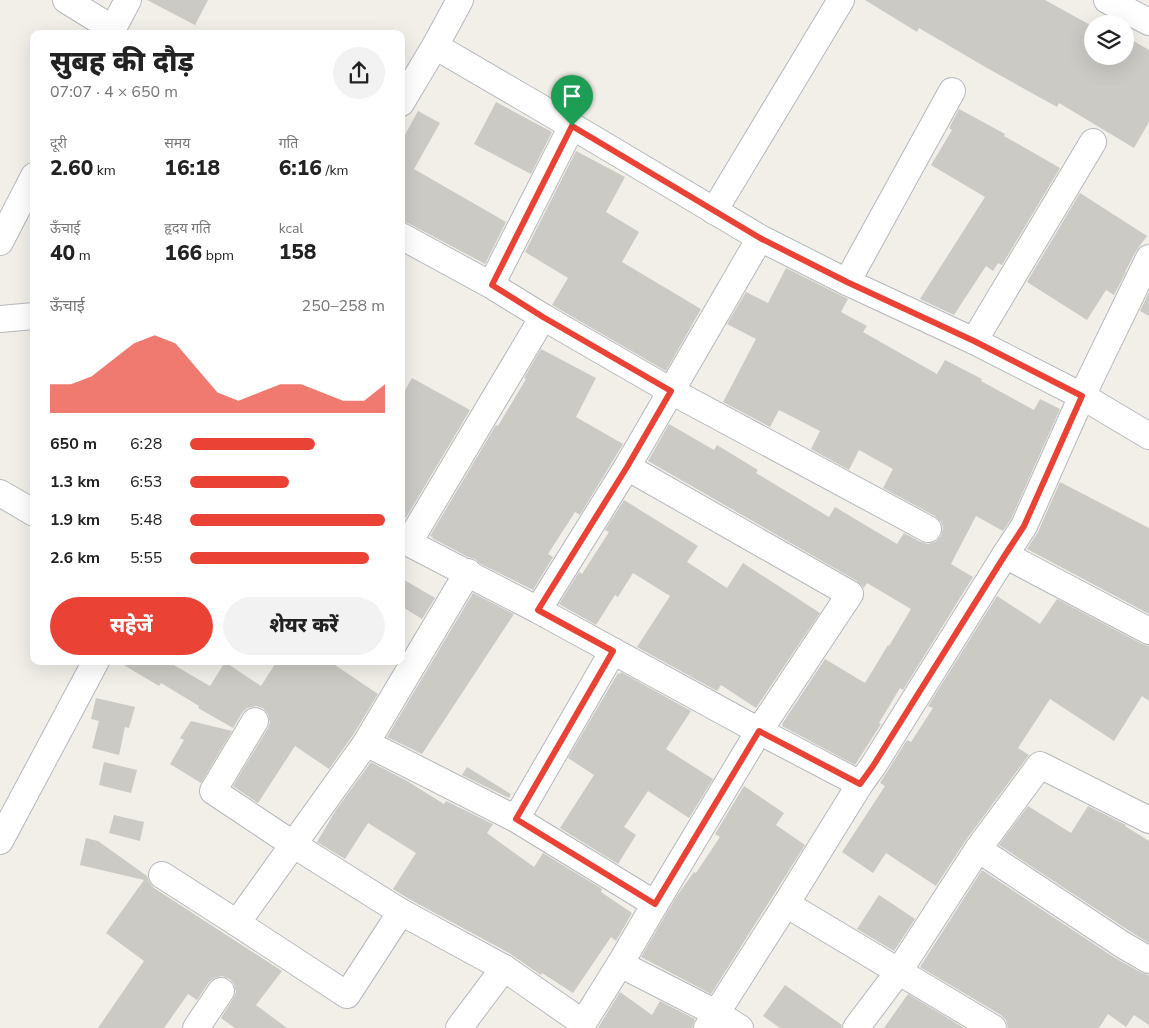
<!DOCTYPE html>
<html lang="hi">
<head>
<meta charset="utf-8">
<style>
  body { margin:0; font-family:"Nunito Sans","Noto Sans Devanagari",sans-serif; background:#f2f2f2; color:#222; height:100vh; display:flex; flex-direction:column; font-size:19px; white-space:nowrap }
  * { box-sizing:border-box; margin:0 }
  p { font-size:16px; color:#767676 }
  .icon { flex:none; width:28px; height:28px; fill:none; stroke:currentColor; stroke-width:2; stroke-linecap:round; stroke-linejoin:round }
  .map { position:relative; flex:1; overflow:hidden }
  .details { position:absolute; left:30px; top:30px; width:375px; height:635px; display:flex; flex-direction:column; background:#fff; border-radius:10px; box-shadow:0 5px 20px #0002 }
  .details>* { flex:none }
  .controls { position:absolute; left:1084px; top:15px; display:grid; gap:10px }
  .controls a { display:grid; place-items:center; width:50px; height:50px; border-radius:50%; background:#fff; box-shadow:0 5px 20px #0002; font-size:25px }
  .pin { position:absolute; display:grid; place-items:center; width:42px; height:42px; color:#fff; margin:-51px -21px; border-radius:50% 50% 50% 0; rotate:-45deg; box-shadow:0 0 5px #0007 }
  .pin .icon { rotate:45deg }
  .round { display:grid; place-items:center; flex:none; width:52px; height:52px; border-radius:26px; background:#f2f2f2 }
  .head { display:flex; align-items:center; justify-content:space-between; height:85px; padding:0 20px }
  h1 { font-size:28px; font-weight:800; line-height:38px }
  .metrics { display:grid; grid-template-columns:repeat(3,1fr); gap:8px; height:85px; padding:5px 20px }
  .metrics div { display:grid; align-content:center }
  .metrics b { font-size:21px; font-weight:800 }
  .metrics small { font-size:14px; font-weight:400 }
  .metrics p { font-size:14px }
  .chart { height:140px; padding:10px 20px }
  .chart p { display:flex; justify-content:space-between }
  .chart svg { width:100%; height:90px; margin-top:5px; fill:#ea4335; opacity:.7 }
  .cta { display:flex; gap:10px; margin-top:auto; padding:10px 20px }
  .cta a { flex:1; height:58px; border-radius:30px; background:#ea4335; color:#fff; font-size:20px; font-weight:800; line-height:58px; text-align:center }
  .cta a+a { background:#f2f2f2; color:#222 }
  ul { padding:0 20px; list-style:none; font-size:16px }
  li { display:grid; grid-template-columns:80px 60px 1fr; align-items:center; height:38px }
  li i { height:12px; border-radius:6px; background:#ea4335 }
  .map>svg:first-child { display:block }
  .building { fill:#cccac5 }
  .lines { fill:none; stroke-linecap:round; stroke-linejoin:round }
  .minor-casing { stroke:#b5b8bc; stroke-width:28 }
  .minor { stroke:#fff; stroke-width:26 }
  .route-casing { stroke:#fff; stroke-width:10 }
  .route { stroke:#ea4335; stroke-width:6 }
</style>
</head>
<body>
<div class="map">
<svg width="1149" height="1028" viewBox="0 0 1149 1028">
  <rect width="100%" height="100%" fill="#f1efe8"/>
  <g class="building">
    <polygon points="147,0 208,0 195,25"/>
    <polygon points="865,0 1045,0 1092,26 1092,56 1125,56 1125,36 1149,50 1149,122 1134,148 1059,103 1057,107 987,68 919,28 917,32"/>
    <polygon points="496,102 552,132 531,174 474,144"/>
    <polygon points="959,109 1005,134 1004,136 1060,168 1002,265 998,263 993,271 986,266 954,315 920,299 985,197 931,165 952,130 949,128"/>
    <polygon points="418,111 440,123 414,169 506,222 485,264 408,223 401,221 401,142"/>
    <polygon points="576,151 625,177 606,212 639,232 622,262 701,309 666,371 552,305 568,278 525,252"/>
    <polygon points="1080,193 1147,236 1136,251 1125,272 1126,272 1114,295 1106,290 1087,320 1027,282"/>
    <polygon points="786,268 848,299 841,312 867,326 863,332 937,374 945,360 982,379 981,381 1034,410 1040,399 1060,409 1011,519 1003,531 976,516 951,564 973,577 903,690 900,688 879,723 881,724 855,765 782,726 783,725 782,724 825,659 865,683 888,645 889,646 911,609 867,583 864,588 857,581 648,461 669,424 714,450 717,445 758,470 756,473 829,517 835,507 897,544 904,533 921,542 928,544 935,542 941,536 943,528 941,522 935,516 883,488 893,469 859,450 849,470 811,449 820,431 779,410 770,427 723,402 756,339 727,324 746,292 768,303"/>
    <polygon points="1149,292 1149,316 1140,311"/>
    <polygon points="541,349 596,378 576,417 623,444 580,515 575,512 548,554 553,557 533,590 479,563 475,559 468,557 432,538 433,537 430,536 496,425 498,426 526,379 524,378"/>
    <polygon points="412,378 470,410 404,521 401,519 401,397"/>
    <polygon points="1060,482 1149,528 1149,614 1027,549 1038,532"/>
    <polygon points="624,500 698,546 687,562 727,588 743,563 820,613 756,708 721,685 717,691 637,647 670,596 633,573 618,597 615,595 596,625 559,604 579,572 582,574 609,532 605,530"/>
    <polygon points="401,578 435,598 422,619 401,606"/>
    <polygon points="473,593 514,614 422,754 387,737"/>
    <polygon points="997,596 1040,624 1057,599 1142,644 1149,646 1149,701 1142,696 1114,741 1050,699 1018,748 1029,755 966,840 936,886 886,853 873,873 842,852 885,786 880,783 907,740 911,742 933,708 928,706"/>
    <polygon points="117,661 173,661 172,664 210,686 225,662 261,686 277,661 329,661 378,694 353,735 329,769 295,746 258,803 233,786 268,728 270,722 268,714 263,708 256,706 247,708 242,713 233,728 198,708 199,706 161,683 159,686"/>
    <polygon points="621,672 691,711 666,749 713,779 689,818 648,791 624,827 636,835 618,864 560,828 594,775 568,758 618,673 620,674"/>
    <polygon points="96,698 135,707 129,728 125,727 119,755 92,748 99,721 91,719"/>
    <polygon points="191,721 232,731 201,783 170,764 184,740 180,738"/>
    <polygon points="104,762 137,770 131,793 99,785"/>
    <polygon points="371,762 407,781 444,804 446,801 493,824 487,833 534,867 543,853 602,889 601,892 632,913 616,941 611,937 573,993 542,973 541,975 509,953 409,899 393,889 416,853 368,823 345,859 317,842 336,810"/>
    <polygon points="467,767 511,794 509,798 462,775"/>
    <polygon points="744,786 784,813 776,825 805,845 711,994 641,957 676,897 694,872 696,873 720,837 715,834"/>
    <polygon points="1028,806 1071,833 1088,806 1126,825 1125,826 1149,841 1149,943 1131,932 999,845"/>
    <polygon points="114,815 144,822 140,841 109,833"/>
    <polygon points="86,838 98,841 147,876 149,882 154,888 282,971 256,1005 287,1028 235,1028 221,1018 233,999 236,992 234,984 230,979 222,976 214,978 209,982 197,1000 188,994 164,1028 98,1028 144,961 106,933 144,880 80,865"/>
    <polygon points="982,870 1115,958 1142,973 1149,975 1149,1025 1134,1015 1126,1027 1108,1014 1099,1028 1008,1028 1006,1020 1001,1015 920,967"/>
    <polygon points="879,895 915,919 894,951 857,929"/>
    <polygon points="785,985 842,1025 841,1028 780,1028 763,1016"/>
    <polygon points="620,992 652,1015 660,1001 695,1019 692,1028 598,1028"/>
    <polygon points="908,994 964,1028 884,1028"/>
  </g>
  <g class="lines">
    <g class="minor-casing">
      <g id="minor">
        <polyline points="66,0 113,29"/>
        <polyline points="1107,0 1149,22"/>
        <polyline points="110,34 128,0"/>
        <polyline points="435,46 572,126 760,238 847,282 974,341 1082,396 1149,436"/>
        <polyline points="401,103 435,46 460,0"/>
        <polyline points="714,211 841,0"/>
        <polyline points="401,236 491,285 543,317 671,391 928,529"/>
        <polyline points="0,242 34,176"/>
        <polyline points="847,282 952,91"/>
        <polyline points="491,285 572,126"/>
        <polyline points="0,319 34,316"/>
        <polyline points="974,341 1093,142"/>
        <polyline points="627,467 850,594 759,731 655,904"/>
        <polyline points="0,493 34,513"/>
        <polyline points="401,539 538,610 759,731 860,784"/>
        <polyline points="409,542 543,317"/>
        <polyline points="1005,555 1149,631"/>
        <polyline points="538,610 627,467 760,238"/>
        <polyline points="255,721 213,791 294,845 401,912 504,968 583,1023"/>
        <polyline points="366,743 516,819 655,904 620,964 580,1028"/>
        <polyline points="516,819 613,651"/>
        <polyline points="0,841 96,661"/>
        <polyline points="978,849 1123,945 1149,960"/>
        <polyline points="162,875 237,923 347,995 401,912"/>
        <polyline points="786,904 993,1028"/>
        <polyline points="237,923 366,743 468,572"/>
        <polyline points="620,964 716,1013 740,1028"/>
        <polyline points="196,1028 221,991"/>
        <polyline points="459,1028 504,968"/>
        <polyline points="707,1028 786,904 860,784 873,766 1005,555 1024,526 1082,396 1149,258"/>
        <polyline points="856,1028 899,971 978,849 1040,765 1149,820"/>
      </g>
    </g>
    <use href="#minor" class="minor"/>
  </g>
  <g class="lines">
    <g class="route-casing">
      <polygon id="route" points="572,126 760,238 847,282 974,341 1082,396 1024,526 1005,555 873,766 860,784 759,731 655,904 516,819 613,651 538,610 627,467 671,391 543,317 492,285"/>
    </g>
    <use href="#route" class="route"/>
  </g>
</svg>
<div class="controls">
<a><svg class="icon" aria-label="layers" viewBox="0 0 24 24"><path d="M12 4l9 5-9 5-9-5zM3 14l9 5 9-5"/></svg></a>
</div>
<div class="pin" style="left:572px;top:126px;background:#1e9e55"><svg class="icon" aria-label="arrive" viewBox="0 0 24 24"><path d="M6 21V4h12l-3 4 3 4H6"/></svg></div>
<section class="details">
<div class="head"><div><h1>सुबह की दौड़</h1><p>07:07 · 4 × 650 m</p></div><a class="round"><svg class="icon" aria-label="share" viewBox="0 0 24 24"><path d="M12 15V3M7 8l5-5 5 5M5 13v7h14v-7"/></svg></a></div>
<div class="metrics">
<div><p>दूरी</p><b>2.60<small> km</small></b></div>
<div><p>समय</p><b>16:18</b></div>
<div><p>गति</p><b>6:16<small> /km</small></b></div>
</div>
<div class="metrics">
<div><p>ऊँचाई</p><b>40<small> m</small></b></div>
<div><p>हृदय गति</p><b>166<small> bpm</small></b></div>
<div><p>kcal</p><b>158</b></div>
</div>
<div class="chart"><p><span>ऊँचाई</span>250–258 m</p>
<svg viewBox="0 0 160 44" preserveAspectRatio="none"><path d="M0 44V30L10 30L20 26L30 18L40 10L50 6L60 10L70 22L80 34L90 38L100 34L110 30L120 30L130 34L140 38L150 38L160 30V44z"/></svg>
</div>
<ul>
<li><b>650 m</b>6:28<i style="width:64%"></i></li>
<li><b>1.3 km</b>6:53<i style="width:51%"></i></li>
<li><b>1.9 km</b>5:48<i style="width:100%"></i></li>
<li><b>2.6 km</b>5:55<i style="width:92%"></i></li>
</ul>
<div class="cta"><a>सहेजें</a><a>शेयर करें</a></div>
</section>
</div>
</body>
</html>
